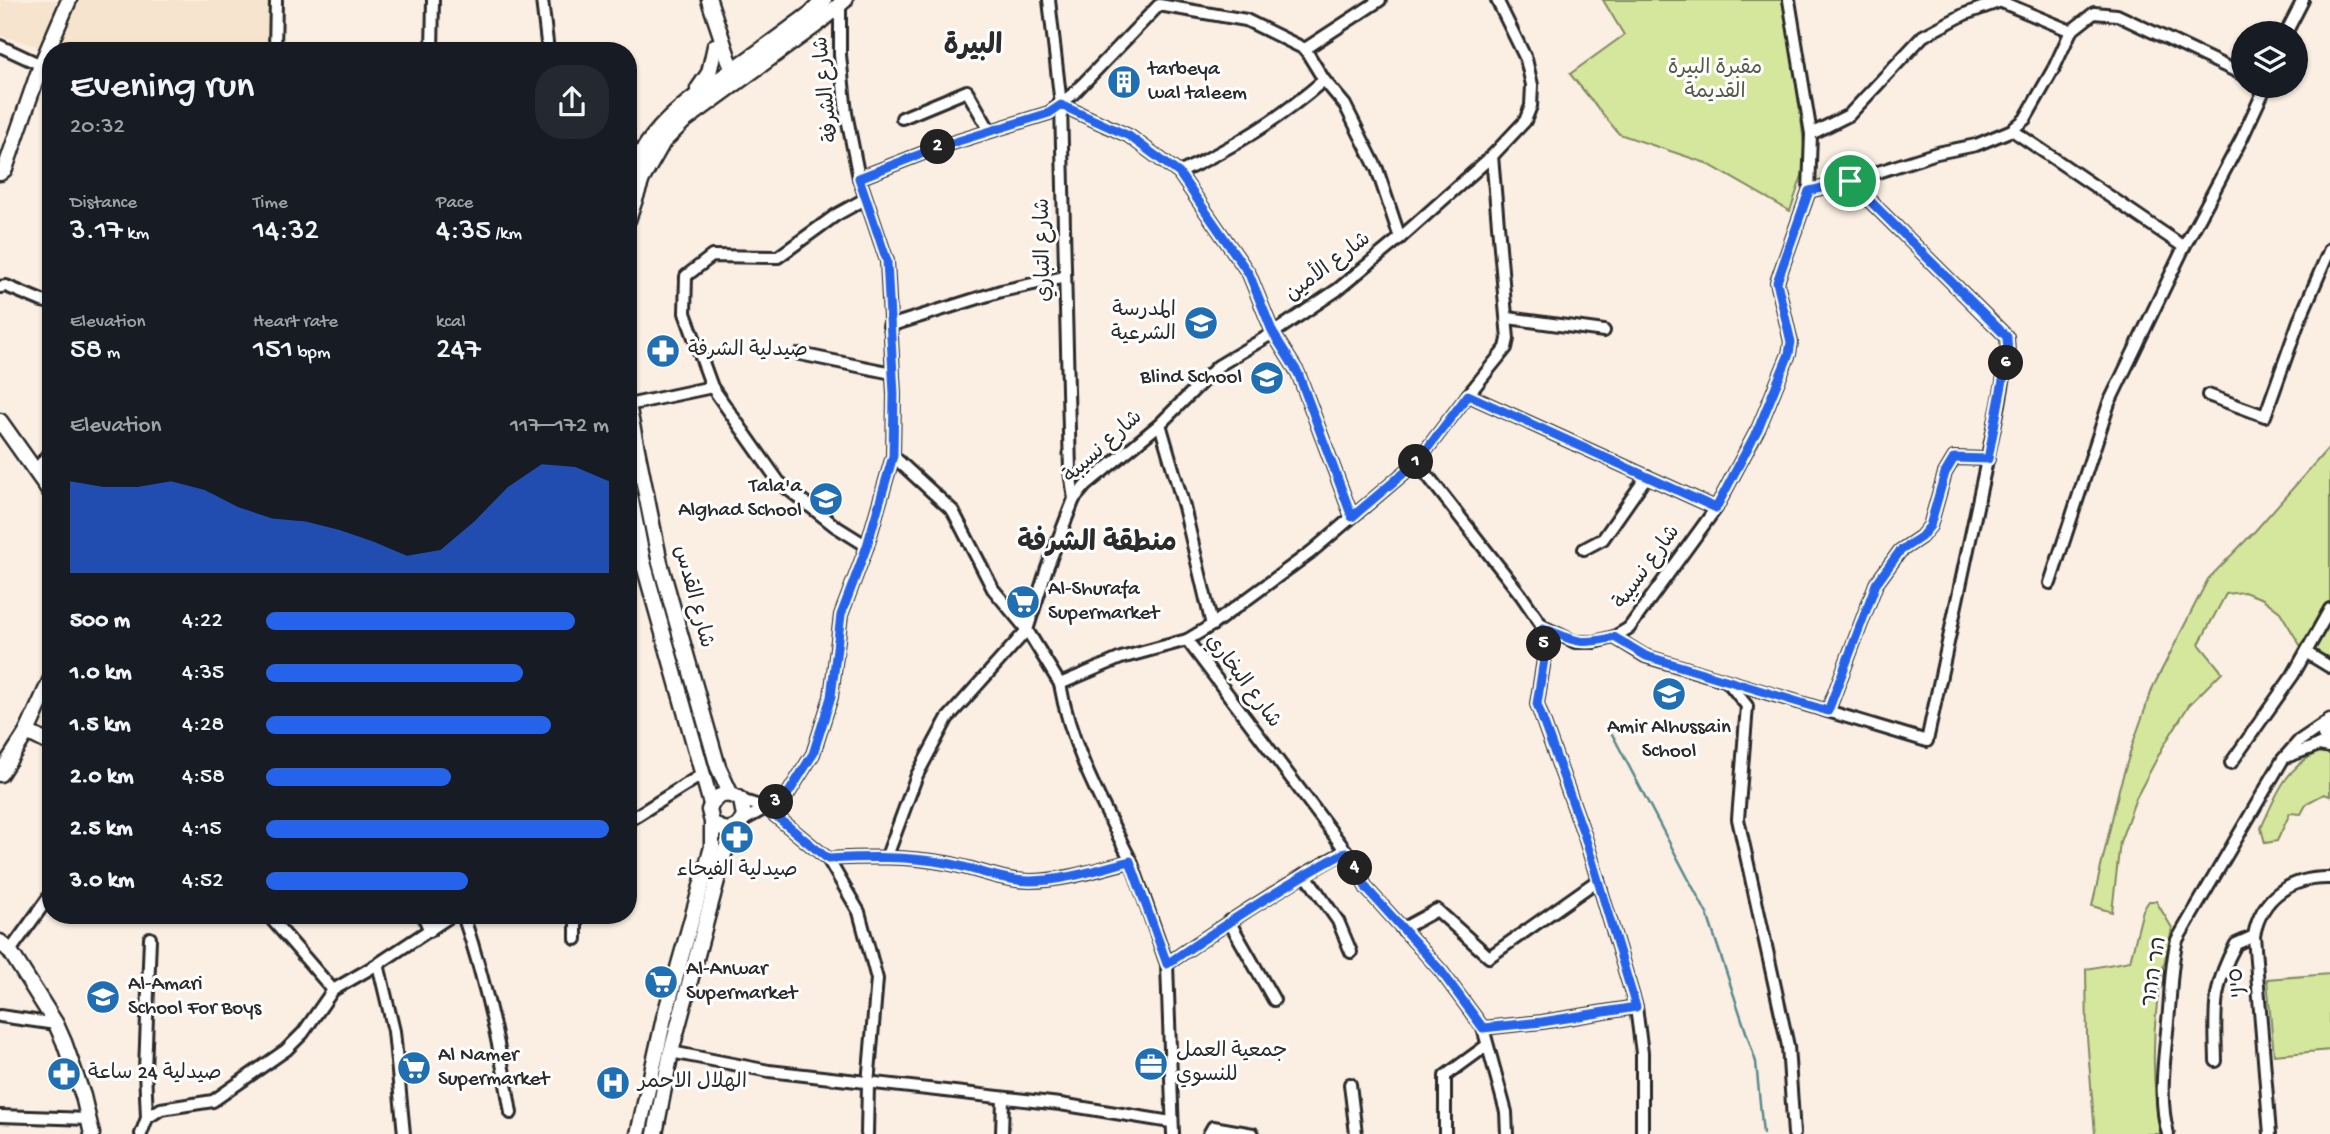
<!DOCTYPE html>
<html lang="en">
<head>
<meta charset="utf-8">
<style>
  body { margin:0; font-family:"Gochi Hand","Playpen Sans Arabic","Playpen Sans Hebrew",sans-serif; background:#242831; color:#f1f3f6; height:100vh; display:flex; flex-direction:column; font-size:26px; white-space:nowrap }
  * { box-sizing:border-box; margin:0 }
  p { font-size:23px; color:#9ea1a6 }
  .icon { flex:none; width:38px; height:38px; fill:none; stroke:currentColor; stroke-width:2; stroke-linecap:round; stroke-linejoin:round }
  .map { position:relative; flex:1; overflow:hidden }
  .details { position:absolute; left:42px; top:42px; width:595px; height:882px; display:flex; flex-direction:column; background:#171b24; border-radius:28px; box-shadow:0 2px 5px #0004 }
  .details>* { flex:none }
  .tools { position:absolute; left:2231px; top:21px; display:grid; gap:14px }
  .tools a { display:grid; place-items:center; width:77px; height:77px; border-radius:50%; background:#171b24; box-shadow:0 2px 5px #0004; font-size:35px }
  .pin { position:absolute; display:grid; place-items:center; width:60px; height:60px; color:#fff; margin:-30px; border:4px solid #fff; border-radius:50%; box-shadow:0 2px 7px #0007 }
  .km { position:absolute; width:35px; height:35px; margin:-18px; border-radius:50%; background:#222; color:#fff; font-size:19px; line-height:35px; text-align:center }
  .round { display:grid; place-items:center; flex:none; width:74px; height:74px; border-radius:28px; background:#242831 }
  .head { display:flex; align-items:center; justify-content:space-between; height:119px; padding:0 28px }
  h1 { font-size:38px; font-weight:600; line-height:52px }
  .figures { display:grid; grid-template-columns:repeat(3,1fr); gap:10px; height:119px; padding:7px 28px }
  .figures div { display:grid; align-content:center }
  .figures b { font-size:30px; font-weight:600 }
  .figures small { font-size:19px; font-weight:400 }
  .figures p { font-size:19px }
  .chart { height:196px; padding:14px 28px }
  .chart p { display:flex; justify-content:space-between }
  .chart svg { width:100%; height:126px; margin-top:7px; fill:#2563eb; opacity:.7 }
  ul { padding:0 28px; list-style:none; font-size:23px }
  li { display:grid; grid-template-columns:112px 84px 1fr; align-items:center; height:52px }
  li i { height:18px; border-radius:9px; background:#2563eb }
  .map>svg:first-child { display:block }
  .built { fill:#f7e4ce }
  .green { fill:#d5e79c; stroke:#808964; stroke-width:2 }
  .lines { fill:none; stroke-linecap:round; stroke-linejoin:round }
  .stream { stroke:#59898e; stroke-width:2.5 }
  .street-casing { stroke:#2b2b2b; stroke-width:16 }
  .secondary-casing { stroke:#2b2b2b; stroke-width:19 }
  .street { stroke:#fff; stroke-width:10 }
  .secondary { stroke:#fff; stroke-width:14 }
  .route-casing { stroke:#fff; stroke-width:14 }
  .route { stroke:#2563eb; stroke-width:9 }
  .labels { text-anchor:middle; dominant-baseline:central; stroke-width:6; stroke-linejoin:round; paint-order:stroke }
  .park-label { font-size:21px; fill:#565a47; stroke:#fff }
  .poi-label { font-size:21px; fill:#2b2b2b; stroke:#fff; text-anchor:start }
  .street-label { font-size:21px; fill:#2b2b2b; stroke:#fff }
  .district-label { font-size:28px; font-weight:bold; fill:#2b2b2b; stroke:#fff }
</style>
</head>
<body>
<div class="map">
<svg width="2330" height="1134" viewBox="0 0 2330 1134">
  <rect width="100%" height="100%" fill="#faefe2"/>
  <filter id="ink" filterUnits="userSpaceOnUse"><feTurbulence type="fractalNoise" baseFrequency=".0143" numOctaves="2"/><feDisplacementMap in="SourceGraphic" scale="14" xChannelSelector="R" yChannelSelector="G"/><feConvolveMatrix kernelMatrix="1 2 1 2 8 2 1 2 1" color-interpolation-filters="sRGB"/></filter>
  <g filter="url(#ink)">
    <polygon class="built" points="0,0 270,0 267,51 51,51 0,35"/>
    <g class="green">
      <polygon points="1603,0 1782,0 1793,43 1806,164 1790,211 1706,163 1619,134 1570,74 1624,35"/>
      <polygon points="2330,446 2330,658 2300,645 2280,612 2263,599 2244,592 2226,594 2199,644 2222,672 2189,705 2164,745 2136,798 2120,842 2112,912 2092,906 2119,789 2133,743 2153,687 2208,579 2255,531"/>
      <path d="M2318,752l12,1v43l-6,-2 -17,9 -6,11 -11,-1 -13,28 -12,2 -4,-15c15,-32 23,-59 57,-76z"/>
      <path d="M2149,901h7l16,27c-3,17 -7,32 -11,48 -9,49 -10,109 0,158h-66l-8,-97 -1,-68 44,-8 13,-51z"/>
      <polygon points="2330,974 2330,1050 2274,1055 2267,979"/>
    </g>
    <g class="lines">
      <polyline class="stream" points="1612,734 1707,914 1756,1062 1763,1134"/>
      <g class="street-casing">
        <g id="street">
          <polyline points="542,0 548,51"/>
          <polyline points="1049,0 1061,105 1070,471 1074,499"/>
          <polyline points="1789,0 1811,134 1809,191"/>
          <polyline points="1997,0 2071,31"/>
          <polyline points="2286,33 2303,0"/>
          <polyline points="0,46 41,65"/>
          <polyline points="1305,49 1380,0"/>
          <polyline points="275,51 276,0"/>
          <polyline points="432,51 433,0"/>
          <polyline points="1061,105 1129,136 1179,173 1249,274 1273,333 1298,373 1352,517"/>
          <polyline points="902,118 967,91 990,131"/>
          <polyline points="2012,130 2184,247"/>
          <polyline points="1811,134 1849,115 1923,36 1965,14 1998,2"/>
          <path d="M1179,173c55,-26 99,-53 145,-93"/>
          <polyline points="859,178 939,147 1049,113 1074,93 1159,5 1246,20 1305,49 1324,80 1345,105 1377,169 1400,238"/>
          <polyline points="865,199 836,215 778,257 712,256 686,276 685,313 712,387 779,482 835,526 867,546"/>
          <polyline points="0,287 6,286 42,301 51,303"/>
          <polyline points="1508,318 1604,331"/>
          <polyline points="889,326 1001,291 1065,277"/>
          <polyline points="800,354 892,373"/>
          <polyline points="1468,395 1506,348 1508,339 1492,156"/>
          <polyline points="2208,395 2265,416 2299,321 2330,249"/>
          <polyline points="628,405 712,387"/>
          <polyline points="1160,424 1184,507 1212,625"/>
          <polyline points="893,456 953,511 993,589 1027,630"/>
          <polyline points="1417,462 1521,595 1543,627 1575,642 1595,642 1614,637 1629,628 1716,508 1759,427 1789,354 1791,342 1777,282 1809,191 1850,181 1937,153 1976,145 2012,130 2025,119 2054,68 2071,31 2094,13 2117,15 2244,75"/>
          <polyline points="35,472 51,450"/>
          <polyline points="1584,549 1603,539 1647,476"/>
          <polyline points="628,568 643,562"/>
          <polyline points="2050,583 2109,403 2184,247 2242,138 2266,86"/>
          <polyline points="1543,627 1545,653 1537,704 1585,837 1636,1007 1642,1053 1642,1134"/>
          <polyline points="1027,630 1047,568 1074,499 1086,485 1160,424 1218,366 1273,333 1337,290 1400,238 1492,156 1525,121 1531,106 1532,85 1526,59 1497,0"/>
          <polyline points="1614,637 1645,656 1927,741 1999,404 2008,354 2007,337 1850,181"/>
          <polyline points="1187,640 1212,625 1311,552 1417,462 1468,395 1716,508"/>
          <polyline points="2307,653 2330,667"/>
          <polyline points="1727,681 1747,706 1738,819 1788,1046 1794,1134"/>
          <path d="M1060,684c11,64 42,119 71,177"/>
          <polyline points="1828,711 1876,584 1900,551 1921,537 1930,526 1945,473 1954,458 1988,459"/>
          <polyline points="2286,757 2319,745 2330,747"/>
          <polyline points="2231,763 2293,675 2330,609"/>
          <polyline points="741,800 766,808 828,859 859,912 877,979 868,1084 867,1134"/>
          <polyline points="628,821 703,774"/>
          <polyline points="742,821 786,797 813,754 831,697 841,615 867,546 893,456 894,395 887,261 859,178 846,113 840,55 840,5"/>
          <polyline points="887,856 917,775 947,719 1027,630 1060,684 1121,658 1187,640 1346,851"/>
          <path d="M828,859c40,-2 78,-3 118,4 29,5 55,18 84,18 34,0 69,-12 101,-20l36,103 6,170"/>
          <polyline points="1305,874 1338,921 1351,952"/>
          <polyline points="423,915 430,931"/>
          <path d="M463,915c22,65 37,131 48,198"/>
          <polyline points="1229,921 1274,1000"/>
          <polyline points="1402,929 1437,910 1489,957 1598,880"/>
          <polyline points="576,939 576,915"/>
          <polyline points="10,951 51,894"/>
          <polyline points="378,964 452,915"/>
          <path d="M1167,964c58,-40 117,-79 179,-113l21,38 74,82 42,57 23,84 1,22"/>
          <polyline points="333,990 378,964 394,1031 404,1134"/>
          <polyline points="0,1016 56,1024"/>
          <polyline points="1483,1028 1542,1022 1636,1007"/>
          <polyline points="671,1052 769,1071 1060,1104 1171,1122"/>
          <path d="M2216,1061c-1,-48 -5,-73 20,-117l18,-8"/>
          <polyline points="1350,1084 1356,1134"/>
          <polyline points="0,1116 89,1119"/>
          <polyline points="147,1118 145,1070 150,938"/>
          <polyline points="141,1134 147,1118 161,1109 213,1101 286,1050 303,1033 333,990 268,915"/>
          <polyline points="1002,1134 1003,1098"/>
          <polyline points="1209,1134 1213,1127 1253,1134"/>
          <polyline points="1445,1134 1445,1076 1486,1046"/>
          <path d="M2168,1134c-11,-39 -2,-84 1,-124 2,-23 2,-47 8,-70l106,-181 16,-18 31,-21"/>
          <path d="M2270,1134l-16,-198c7,-40 38,-59 76,-58"/>
        </g>
      </g>
      <g class="secondary-casing">
        <g id="secondary">
          <polyline points="709,0 735,78"/>
          <polyline points="698,89 709,73 715,46"/>
          <polyline points="0,173 5,169 41,65 69,0"/>
          <path d="M628,184c15,-53 60,-83 103,-113 27,-18 53,-38 79,-57l14,-14"/>
          <polyline points="628,220 642,179 663,142 684,121 816,25 845,0"/>
          <polyline points="628,405 660,563 718,767 731,795"/>
          <polyline points="0,421 51,493"/>
          <polyline points="628,485 643,562 711,804"/>
          <polyline points="2330,721 2325,735 2330,745"/>
          <polyline points="27,732 51,679"/>
          <polyline points="0,774 27,732 51,744"/>
          <polyline points="0,942 10,951 56,1024 64,1042 83,1096 92,1134"/>
          <path d="M638,1134l26,-116 48,-171v-25l-3,-12c5,-16 19,-20 32,-10l3,16c-6,15 -21,18 -32,6"/>
          <polyline points="655,1134 671,1052 724,854 733,829"/>
        </g>
      </g>
      <use href="#street" class="street"/>
      <use href="#secondary" class="secondary"/>
    </g>
  </g>
  <g class="lines" filter="url(#ink)">
    <g class="route-casing">
      <path id="route" d="M1061,105l68,31 50,37 70,101 24,59 25,40 54,144 65,-55 51,-67 248,113 43,-81 30,-73 2,-12 -14,-60 32,-91 41,-10 157,156 1,17 -20,105 -34,-1 -9,15 -15,53 -9,11 -21,14 -24,33 -48,127 -182,-55 -32,-19c-33,9 -40,4 -71,-9l2,25 -8,51 48,133 51,170 -94,15 -59,6 -42,-57 -74,-82 -21,-37c-62,33 -121,72 -179,112l-37,-103c-31,8 -66,20 -100,20 -29,0 -55,-13 -84,-18 -39,-7 -78,-6 -118,-4l-62,-51 20,-11 27,-43 18,-57 10,-82 26,-69 26,-90 1,-62 -7,-133 -28,-83 80,-31 110,-34z"/>
    </g>
    <use href="#route" class="route"/>
  </g>
  <defs>
    <g id="building-disc" transform="scale(1.75)"><circle r="9.5" fill="#1f6fb2" stroke="#fff"/><path d="M-4-6H4V6H1V3H-1V6H-4ZM-2.5-4.3h1.7v1.8h-1.7ZM.8-4.3h1.7v1.8H.8ZM-2.5-1h1.7V.8h-1.7ZM.8-1h1.7V.8H.8Z" fill="#fff"/></g>
    <g id="school-disc" transform="scale(1.75)"><circle r="9.5" fill="#1f6fb2" stroke="#fff"/><path d="M0-5L7-2L0 1L-7-2ZM-4 1L0 2.5L4 1V4Q0 6-4 4Z" fill="#fff"/></g>
    <g id="pharmacy-disc" transform="scale(1.75)"><circle r="9.5" fill="#1f6fb2" stroke="#fff"/><path d="M-2-6h4v4h4v4h-4v4h-4v-4h-4v-4h4Z" fill="#fff"/></g>
    <g id="supermarket-disc" transform="scale(1.75)"><circle r="9.5" fill="#1f6fb2" stroke="#fff"/><path d="M-6-5.5h2.5l.6 2H6L4.5 2H-2.5L-4.4-4H-6ZM-1.5 3.2a1.3 1.3 0 1 0 .1 0ZM3 3.2a1.3 1.3 0 1 0 .1 0Z" fill="#fff"/></g>
    <g id="office-disc" transform="scale(1.75)"><circle r="9.5" fill="#1f6fb2" stroke="#fff"/><path d="M-6-3h4V-5.5h4V-3h4V5H-6ZM-1-4.5V-3h2v-1.5ZM-6 0V1H6V0Z" fill="#fff"/></g>
    <g id="hospital-disc" transform="scale(1.75)"><circle r="9.5" fill="#1f6fb2" stroke="#fff"/><path d="M-5-5h3v3.5h4V-5h3V5h-3V1.5h-4V5h-3Z" fill="#fff"/></g>
  </defs>
  <g fill-rule="evenodd">
    <use href="#building-disc" x="1124" y="82"/>
    <use href="#school-disc" x="1201" y="323"/>
    <use href="#pharmacy-disc" x="663" y="351"/>
    <use href="#school-disc" x="1267" y="378"/>
    <use href="#school-disc" x="826" y="499"/>
    <use href="#supermarket-disc" x="1023" y="602"/>
    <use href="#school-disc" x="1669" y="694"/>
    <use href="#pharmacy-disc" x="737" y="837"/>
    <use href="#supermarket-disc" x="661" y="982"/>
    <use href="#school-disc" x="103" y="997"/>
    <use href="#office-disc" x="1151" y="1064"/>
    <use href="#supermarket-disc" x="414" y="1068"/>
    <use href="#pharmacy-disc" x="64" y="1074"/>
    <use href="#hospital-disc" x="613" y="1083"/>
  </g>
  <g class="labels">
    <g class="park-label">
      <text x="1715" y="69">مقبرة البيرة<tspan x="1715" dy="24">القديمة</tspan></text>
    </g>
    <g class="poi-label">
      <text x="1148" y="70">tarbeya<tspan x="1148" dy="24">wal taleem</tspan></text>
      <text x="1176" y="311" text-anchor="end">المدرسة<tspan x="1176" dy="24">الشرعية</tspan></text>
      <text x="688" y="351">صيدلية الشرفة</text>
      <text x="1242" y="378" text-anchor="end">Blind School</text>
      <text x="802" y="487" text-anchor="end">Tala'a<tspan x="802" dy="24">Alghad School</tspan></text>
      <text x="1048" y="590">Al-Shurafa<tspan x="1048" dy="24">Supermarket</tspan></text>
      <text x="1669" y="728" text-anchor="middle">Amir Alhussain<tspan x="1669" dy="24">School</tspan></text>
      <text x="737" y="871" text-anchor="middle">صيدلية الفيحاء</text>
      <text x="686" y="970">Al-Anwar<tspan x="686" dy="24">Supermarket</tspan></text>
      <text x="128" y="985">Al-Amari<tspan x="128" dy="24">School For Boys</tspan></text>
      <text x="1176" y="1052">جمعية العمل<tspan x="1176" dy="24">للنسوي</tspan></text>
      <text x="438" y="1056">Al Namer<tspan x="438" dy="24">Supermarket</tspan></text>
      <text x="88" y="1074">صيدلية 24 ساعة</text>
      <text x="638" y="1083">الهلال الاحمر</text>
    </g>
    <g class="street-label">
      <text transform="translate(828 89) rotate(-96)">شارع الشرفة</text>
      <text transform="translate(1045 250) rotate(-91)">شارع التباري</text>
      <text transform="translate(1329 268) rotate(-37)">شارع الأمين</text>
      <text transform="translate(1104 448) rotate(-42)">شارع نسيبة</text>
      <text transform="translate(1648 568) rotate(-54)">شارع نسيبة</text>
      <text transform="translate(692 597) rotate(75)">شارع القدس</text>
      <text transform="translate(1242 682) rotate(53)">شارع البخاري</text>
      <text transform="translate(2156 972) rotate(-81)">הר ההר</text>
      <text transform="translate(2239 983) rotate(-95)">סיני</text>
    </g>
    <g class="district-label">
      <text x="973" y="47">البيرة</text>
      <text x="1097" y="544">منطقة الشرفة</text>
    </g>
  </g>
</svg>
<div class="tools">
<a><svg class="icon" aria-label="layers" viewBox="0 0 24 24"><path d="M12 4l9 5-9 5-9-5zM3 14l9 5 9-5"/></svg></a>
</div>
<div class="pin" style="left:1850px;top:181px;background:#1e9e55"><svg class="icon" aria-label="arrive" viewBox="0 0 24 24"><path d="M6 21V4h12l-3 4 3 4H6"/></svg></div>
<b class="km" style="left:1416px;top:462px">1</b>
<b class="km" style="left:938px;top:147px">2</b>
<b class="km" style="left:776px;top:802px">3</b>
<b class="km" style="left:1355px;top:868px">4</b>
<b class="km" style="left:1544px;top:644px">5</b>
<b class="km" style="left:2006px;top:363px">6</b>
<section class="details">
<div class="head"><div><h1>Evening run</h1><p>20:32</p></div><a class="round"><svg class="icon" aria-label="share" viewBox="0 0 24 24"><path d="M12 15V3M7 8l5-5 5 5M5 13v7h14v-7"/></svg></a></div>
<div class="figures">
<div><p>Distance</p><b>3.17<small> km</small></b></div>
<div><p>Time</p><b>14:32</b></div>
<div><p>Pace</p><b>4:35<small> /km</small></b></div>
</div>
<div class="figures">
<div><p>Elevation</p><b>58<small> m</small></b></div>
<div><p>Heart rate</p><b>151<small> bpm</small></b></div>
<div><p>kcal</p><b>247</b></div>
</div>
<div class="chart"><p><span>Elevation</span>117–172 m</p>
<svg viewBox="0 0 160 44" preserveAspectRatio="none"><path d="M0 44V12L10 14L20 14L30 12L40 15L50 21L60 25L70 26L80 29L90 33L100 38L110 36L120 26L130 14L140 6L150 7L160 12V44z"/></svg>
</div>
<ul>
<li><b>500 m</b>4:22<i style="width:90%"></i></li>
<li><b>1.0 km</b>4:35<i style="width:75%"></i></li>
<li><b>1.5 km</b>4:28<i style="width:83%"></i></li>
<li><b>2.0 km</b>4:58<i style="width:54%"></i></li>
<li><b>2.5 km</b>4:15<i style="width:100%"></i></li>
<li><b>3.0 km</b>4:52<i style="width:59%"></i></li>
</ul>
</section>
</div>
</body>
</html>
